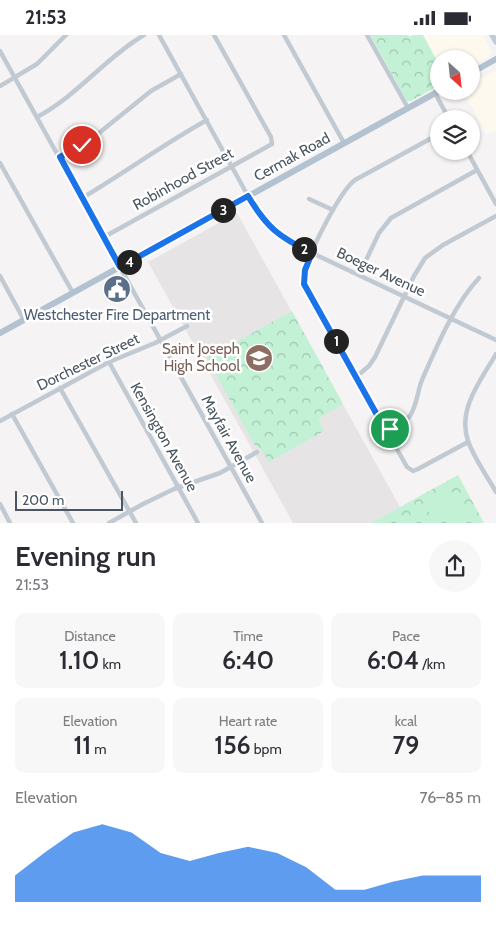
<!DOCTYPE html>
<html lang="en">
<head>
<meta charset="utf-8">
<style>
  body { margin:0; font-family:Cabin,sans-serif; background:#f7f7f7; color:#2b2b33; height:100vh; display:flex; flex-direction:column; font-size:19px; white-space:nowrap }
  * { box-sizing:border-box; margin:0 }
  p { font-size:16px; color:#7c7c81 }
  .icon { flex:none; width:28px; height:28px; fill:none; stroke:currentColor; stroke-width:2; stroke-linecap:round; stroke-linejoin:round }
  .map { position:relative; height:488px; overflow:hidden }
  .sheet { display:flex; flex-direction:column; background:#fff; flex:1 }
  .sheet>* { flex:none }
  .needle { width:32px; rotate:153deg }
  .buttons { position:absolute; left:430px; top:15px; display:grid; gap:10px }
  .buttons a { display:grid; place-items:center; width:50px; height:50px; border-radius:50%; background:#fff; box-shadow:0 1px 4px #0004; font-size:25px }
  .scale { position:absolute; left:15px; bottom:12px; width:108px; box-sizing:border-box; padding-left:5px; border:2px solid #4a5661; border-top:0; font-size:14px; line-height:18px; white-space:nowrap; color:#4a5661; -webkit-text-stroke:4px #fff; paint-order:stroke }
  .pin { position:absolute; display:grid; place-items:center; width:42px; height:42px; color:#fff; margin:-21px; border:2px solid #fff; border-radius:50%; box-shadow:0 1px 5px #0007 }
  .km { position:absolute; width:25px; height:25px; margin:-12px; border-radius:50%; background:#222; color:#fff; font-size:14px; line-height:25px; text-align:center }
  .round { display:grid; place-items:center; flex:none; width:52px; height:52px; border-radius:26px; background:#f7f7f7 }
  .summary { display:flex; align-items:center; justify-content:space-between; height:85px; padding:0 15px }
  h1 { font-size:28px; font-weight:600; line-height:38px }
  .metrics { display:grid; grid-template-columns:repeat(3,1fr); gap:8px; height:85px; padding:5px 15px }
  .metrics div { display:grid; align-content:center; border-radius:10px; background:#f7f7f7; text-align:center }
  .metrics b { font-size:25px; font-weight:600 }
  .metrics small { font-size:14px; font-weight:400 }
  .metrics p { font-size:14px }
  .chart { height:140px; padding:10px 15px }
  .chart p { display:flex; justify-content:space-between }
  .chart svg { width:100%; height:90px; margin-top:5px; fill:#1a73e8; opacity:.7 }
  .status { display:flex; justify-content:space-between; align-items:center; height:35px; padding:0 25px; background:#fff; direction:ltr }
  .status svg { height:14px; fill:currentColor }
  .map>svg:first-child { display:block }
  .commercial { fill:#fdf9ef }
  .education { fill:#e6e4e5 }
  .park { fill:url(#park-crowns) }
  .garden { fill:#c3f1d5 }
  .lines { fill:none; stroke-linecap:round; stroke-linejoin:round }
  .minor { stroke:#c1cad2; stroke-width:4.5 }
  .secondary { stroke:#c1cbd6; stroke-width:5.5 }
  .primary { stroke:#b3c2d1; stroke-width:6 }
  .route-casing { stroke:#fff; stroke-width:10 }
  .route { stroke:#1a73e8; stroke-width:6 }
  .labels { text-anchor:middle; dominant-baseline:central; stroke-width:5; stroke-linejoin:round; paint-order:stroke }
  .street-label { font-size:15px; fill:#4a5661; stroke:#fff }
  .service-label { font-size:15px; fill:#4e5e75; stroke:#fff }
  .education-label { font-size:15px; fill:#785e54; stroke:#fff; text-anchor:end }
</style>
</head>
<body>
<div class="status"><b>21:53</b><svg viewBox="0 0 49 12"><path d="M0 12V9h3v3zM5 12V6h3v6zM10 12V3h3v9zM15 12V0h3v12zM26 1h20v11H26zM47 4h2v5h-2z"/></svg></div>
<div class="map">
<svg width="496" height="488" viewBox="0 0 496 488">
  <defs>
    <pattern id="park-crowns" width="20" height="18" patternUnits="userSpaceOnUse" patternTransform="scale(1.25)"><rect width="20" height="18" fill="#c3f1d5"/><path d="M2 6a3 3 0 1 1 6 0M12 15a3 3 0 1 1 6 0" fill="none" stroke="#a0c6b0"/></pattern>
  </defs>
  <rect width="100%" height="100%" fill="#f5f3f3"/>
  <g class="commercial">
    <polygon points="423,0 483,0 492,17 487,23 471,31 471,24 453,24 451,19 437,26"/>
    <polygon points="496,35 496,96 487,100 463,56 471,56 471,48"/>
  </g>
  <polygon class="education" points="237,178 400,472 371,488 293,488 148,227"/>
  <g class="park">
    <polygon points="370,0 408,0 409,2 413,0 423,0 437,26 439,25 439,50 411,66 407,66"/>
    <polygon points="292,276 343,369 318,384 324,396 269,427 261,414 254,409 207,323"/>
    <polygon points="458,440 484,488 371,488"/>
  </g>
  <path class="garden" d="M448,457h5l3,2 12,22c-18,7 -33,7 -44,-10z"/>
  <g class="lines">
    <g class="minor">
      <path d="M159,0l89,161c20,33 30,40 64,57l184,87"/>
      <polyline points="284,0 344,108"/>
      <polyline points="367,0 408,73"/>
      <polyline points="0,16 262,488"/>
      <polyline points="0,51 37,29 66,0"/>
      <polyline points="435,58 449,84"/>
      <path d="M37,82c40,-21 68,-59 107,-82"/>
      <path d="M439,99l-84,46c-15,11 -52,82 -52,101l104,186 6,4 5,-2 50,-27"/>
      <polyline points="467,116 496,169"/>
      <polyline points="60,122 94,102 151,56 181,39"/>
      <polyline points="0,128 73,258"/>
      <path d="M82,163c42,-25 82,-54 125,-78"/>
      <polyline points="309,164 333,175"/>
      <polyline points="104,202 272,109 271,102 214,0"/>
      <polyline points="359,240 379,198 391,183 477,135"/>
      <polyline points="0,241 24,285"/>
      <path d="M496,319c-15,26 -39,55 -28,87 6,17 19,35 28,51"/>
      <polyline points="109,327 198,488"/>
      <polyline points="356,342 369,331 375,322 414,241 425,223 443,210 496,181"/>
      <polyline points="60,353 136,488"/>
      <polyline points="12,379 73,488"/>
      <polyline points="0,386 109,327 155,308 187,291"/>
      <path d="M386,396c8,-4 18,-8 23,-14 8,-10 8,-25 13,-37 14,-32 33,-77 57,-102"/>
      <polyline points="0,469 10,488"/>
      <polyline points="109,488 143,469 174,454 220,438 257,417"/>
    </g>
    <polyline class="secondary" points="492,0 496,7"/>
    <g class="primary">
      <polyline points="471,38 496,24"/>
      <polyline points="0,298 439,56"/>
    </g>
  </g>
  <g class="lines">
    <g class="route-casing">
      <path id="route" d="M82,110l-22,12 60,110 128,-71c19,32 31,41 64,57l-7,17 -1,14 82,147 4,-2"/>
    </g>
    <use href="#route" class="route"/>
  </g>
  <defs>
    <g id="civic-disc" transform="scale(1.4375)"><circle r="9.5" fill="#5c6f8a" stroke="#fff"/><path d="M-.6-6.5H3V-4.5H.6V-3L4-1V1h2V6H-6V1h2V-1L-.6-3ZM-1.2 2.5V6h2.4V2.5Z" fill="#fff"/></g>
    <g id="school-disc" transform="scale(1.4375)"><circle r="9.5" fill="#8d6e63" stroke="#fff"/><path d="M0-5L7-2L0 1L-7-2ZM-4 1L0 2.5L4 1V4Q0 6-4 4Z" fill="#fff"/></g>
  </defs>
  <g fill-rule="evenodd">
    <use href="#civic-disc" x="117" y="254"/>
    <use href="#school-disc" x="259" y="323"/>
  </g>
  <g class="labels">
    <g class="street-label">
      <text transform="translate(292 122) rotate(-29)">Cermak Road</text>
      <text transform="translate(183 144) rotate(-29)">Robinhood Street</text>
      <text transform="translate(381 237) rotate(25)">Boeger Avenue</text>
      <text transform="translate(88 327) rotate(-26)">Dorchester Street</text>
      <text transform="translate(164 402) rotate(61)">Kensington Avenue</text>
      <text transform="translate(229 404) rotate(61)">Mayfair Avenue</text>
    </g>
    <g class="service-label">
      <text x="117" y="280">Westchester Fire Department</text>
    </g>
    <g class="education-label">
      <text x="240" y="314">Saint Joseph<tspan x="240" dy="17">High School</tspan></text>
    </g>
  </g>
</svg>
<div class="buttons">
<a><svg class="needle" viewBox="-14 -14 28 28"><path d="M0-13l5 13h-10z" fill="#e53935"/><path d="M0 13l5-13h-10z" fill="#7c7c81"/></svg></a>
<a><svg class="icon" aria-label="layers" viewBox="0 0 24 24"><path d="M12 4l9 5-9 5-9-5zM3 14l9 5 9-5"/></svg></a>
</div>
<div class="scale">200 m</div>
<div class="pin" style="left:390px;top:394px;background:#1e9e55"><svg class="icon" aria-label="arrive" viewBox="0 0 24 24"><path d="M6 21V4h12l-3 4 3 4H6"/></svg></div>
<div class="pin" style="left:82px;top:110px;background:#d93025"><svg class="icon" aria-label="check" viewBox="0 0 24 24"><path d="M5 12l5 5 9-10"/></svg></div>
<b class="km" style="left:336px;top:306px">1</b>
<b class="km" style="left:304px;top:214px">2</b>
<b class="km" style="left:223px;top:175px">3</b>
<b class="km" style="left:129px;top:227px">4</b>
</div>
<section class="sheet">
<div class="summary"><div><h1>Evening run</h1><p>21:53</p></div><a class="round"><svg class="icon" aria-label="share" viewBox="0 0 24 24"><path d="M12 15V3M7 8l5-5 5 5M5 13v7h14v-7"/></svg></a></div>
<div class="metrics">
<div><p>Distance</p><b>1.10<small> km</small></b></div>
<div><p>Time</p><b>6:40</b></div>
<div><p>Pace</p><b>6:04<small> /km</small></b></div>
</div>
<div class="metrics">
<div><p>Elevation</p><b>11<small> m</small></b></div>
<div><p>Heart rate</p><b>156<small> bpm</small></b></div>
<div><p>kcal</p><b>79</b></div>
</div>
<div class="chart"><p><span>Elevation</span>76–85 m</p>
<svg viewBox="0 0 160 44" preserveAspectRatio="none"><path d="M0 44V31L10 20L20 10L30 6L40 10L50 20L60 24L70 20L80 17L90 20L100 27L110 38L120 38L130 34L140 31L150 31L160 31V44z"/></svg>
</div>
</section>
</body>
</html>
